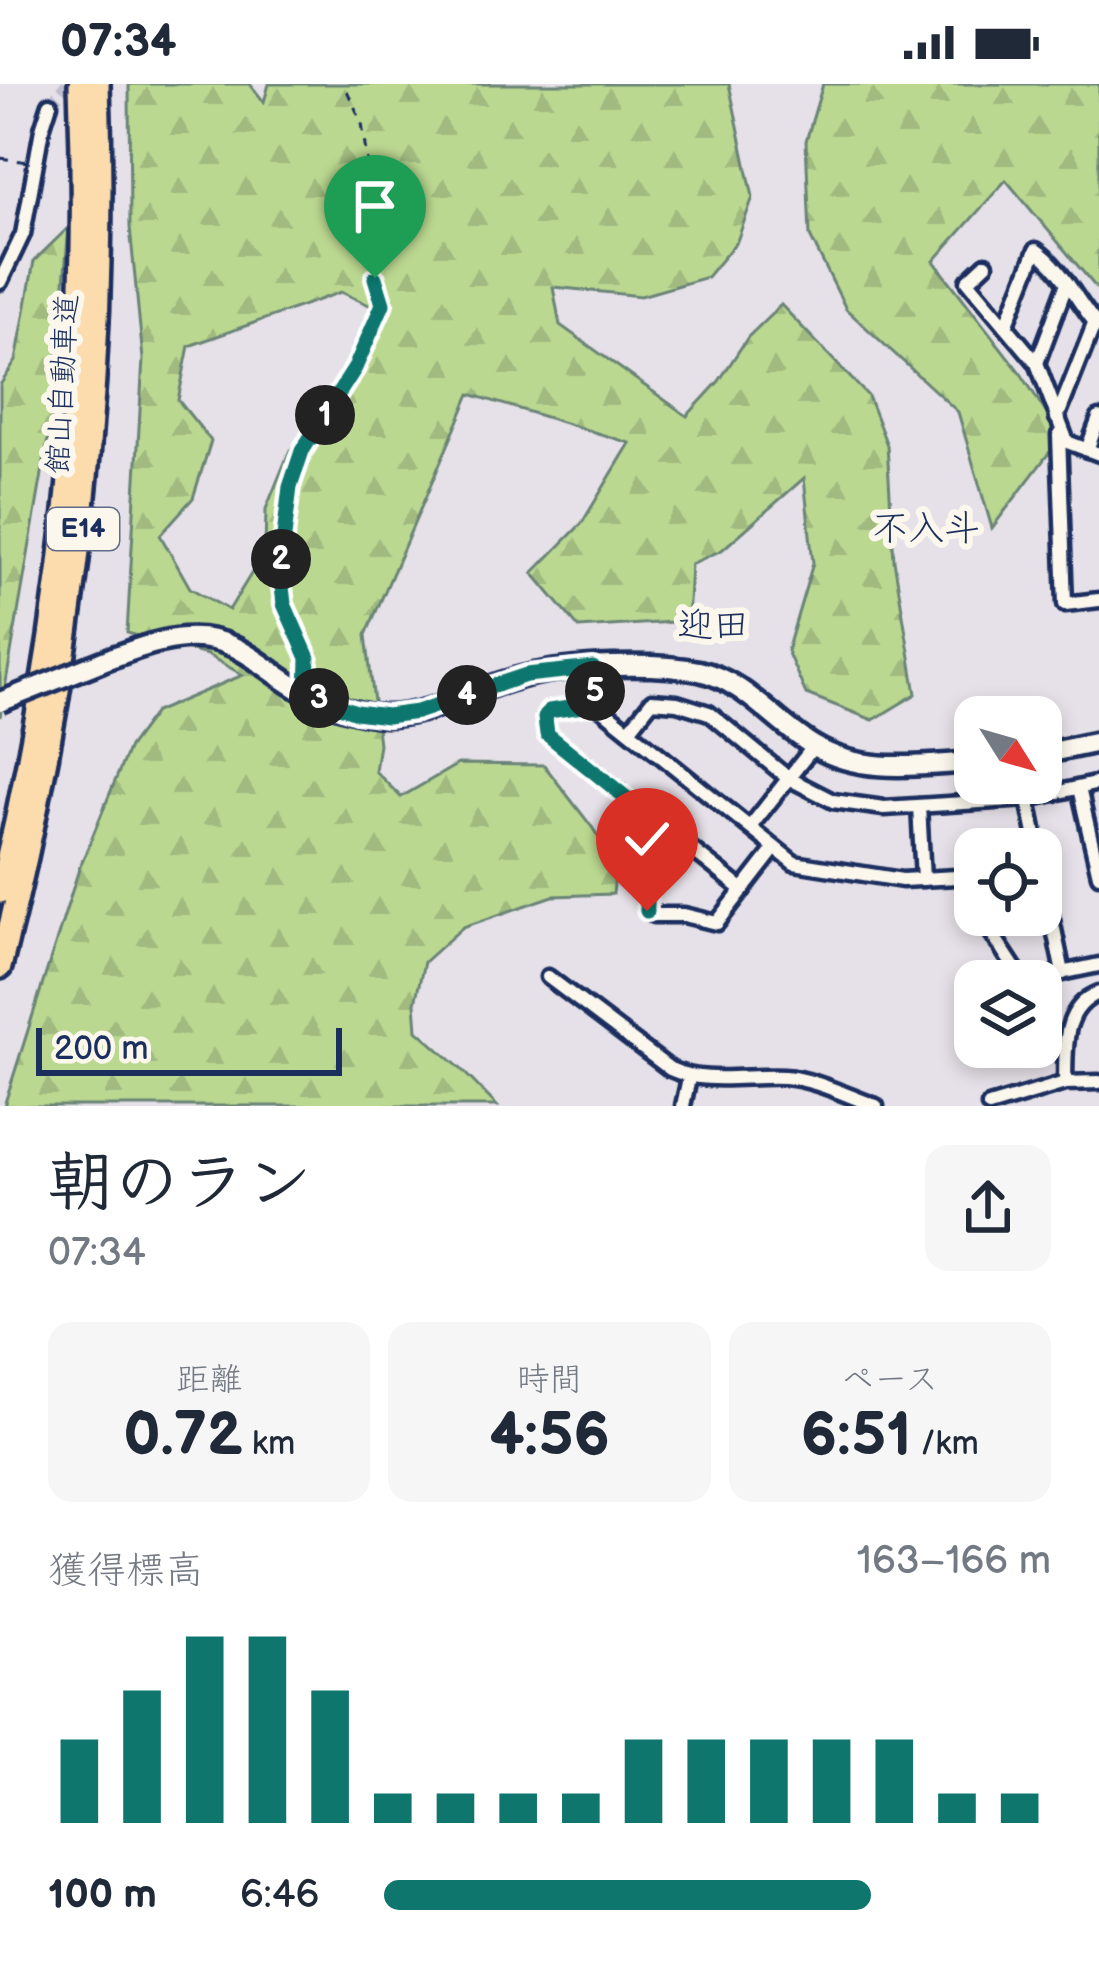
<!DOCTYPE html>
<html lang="ja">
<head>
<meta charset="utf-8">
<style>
  body { margin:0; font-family:"Balsamiq Sans","Klee One",sans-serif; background:#f6f6f7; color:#1f2937; height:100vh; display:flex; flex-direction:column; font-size:45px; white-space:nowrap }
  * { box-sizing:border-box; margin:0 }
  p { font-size:39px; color:#747a83 }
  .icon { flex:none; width:66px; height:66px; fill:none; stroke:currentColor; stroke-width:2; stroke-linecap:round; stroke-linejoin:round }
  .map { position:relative; height:1022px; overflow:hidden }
  .sheet { display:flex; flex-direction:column; background:#fff; flex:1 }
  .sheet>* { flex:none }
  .needle { width:78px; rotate:127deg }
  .tools { position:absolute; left:954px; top:612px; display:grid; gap:24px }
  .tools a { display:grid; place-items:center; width:108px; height:108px; border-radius:24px; background:#fff; box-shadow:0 6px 18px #0003; font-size:60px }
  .scale { position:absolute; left:36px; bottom:30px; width:306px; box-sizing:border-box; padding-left:12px; border:6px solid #1b2f5e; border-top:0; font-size:33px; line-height:42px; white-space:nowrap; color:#1b2f5e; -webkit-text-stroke:9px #fbf7ec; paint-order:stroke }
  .pin { position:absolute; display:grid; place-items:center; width:102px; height:102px; color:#fff; margin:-123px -51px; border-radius:50% 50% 50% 0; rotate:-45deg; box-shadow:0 0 12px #0007 }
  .pin .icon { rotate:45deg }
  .km { position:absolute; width:60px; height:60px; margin:-30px; border-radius:50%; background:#222; color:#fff; font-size:33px; line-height:60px; text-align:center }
  .round { display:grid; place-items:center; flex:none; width:126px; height:126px; border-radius:24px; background:#f6f6f7 }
  .overview { display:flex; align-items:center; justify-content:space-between; height:204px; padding:0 48px }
  h1 { font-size:66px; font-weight:800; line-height:90px }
  .metrics { display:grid; grid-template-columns:repeat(3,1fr); gap:18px; height:204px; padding:12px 48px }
  .metrics div { display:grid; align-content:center; border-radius:24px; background:#f6f6f7; text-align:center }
  .metrics b { font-size:60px; font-weight:800 }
  .metrics small { font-size:33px; font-weight:400 }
  .metrics p { font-size:33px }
  .chart { height:336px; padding:24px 48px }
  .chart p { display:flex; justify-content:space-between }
  .chart svg { width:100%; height:216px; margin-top:12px; stroke:#0f766e; stroke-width:6 }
  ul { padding:0 48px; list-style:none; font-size:39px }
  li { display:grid; grid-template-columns:192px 144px 1fr; align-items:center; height:90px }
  li i { height:30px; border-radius:15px; background:#0f766e }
  .status { display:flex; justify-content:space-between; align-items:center; height:84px; padding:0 60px; background:#fff; direction:ltr }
  .status svg { height:33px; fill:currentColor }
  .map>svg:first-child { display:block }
  .forest { fill:url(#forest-firs); stroke:#6b8477; stroke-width:3; fill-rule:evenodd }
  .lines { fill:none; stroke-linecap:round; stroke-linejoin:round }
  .street-tunnel { stroke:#bdbdcc; stroke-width:12; stroke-dasharray:12 6; stroke-linecap:butt }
  .street-casing { stroke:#1b2f5e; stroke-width:21 }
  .secondary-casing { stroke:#1b2f5e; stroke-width:27 }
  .highway-casing { stroke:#1b2f5e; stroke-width:30 }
  .path { stroke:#1b2f5e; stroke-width:3; stroke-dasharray:9 9; stroke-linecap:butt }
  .street { stroke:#fbf7ec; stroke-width:12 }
  .secondary { stroke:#fbf7ec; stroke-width:18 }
  .highway { stroke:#fcdcac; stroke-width:21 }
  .secondary-bridge-casing { stroke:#1b2f5e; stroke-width:27; stroke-linecap:butt }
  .secondary-bridge { stroke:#fbf7ec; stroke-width:18 }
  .route-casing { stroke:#fff; stroke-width:24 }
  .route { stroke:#0f766e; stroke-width:15 }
  .labels { text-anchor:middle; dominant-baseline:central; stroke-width:12; stroke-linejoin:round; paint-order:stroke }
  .shield { fill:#fbf7ec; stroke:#5e6b89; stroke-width:3 }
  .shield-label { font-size:27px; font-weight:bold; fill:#1b2f5e }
  .street-label { font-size:30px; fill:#1b2f5e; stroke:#fbf7ec }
  .quarter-label { font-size:36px; fill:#1b2f5e; stroke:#fbf7ec }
</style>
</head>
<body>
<div class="status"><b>07:34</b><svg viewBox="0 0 49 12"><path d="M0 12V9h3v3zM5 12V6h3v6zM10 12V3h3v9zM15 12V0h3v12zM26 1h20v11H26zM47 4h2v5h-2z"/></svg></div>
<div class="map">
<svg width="1099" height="1022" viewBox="0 0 1099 1022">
  <defs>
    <pattern id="forest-firs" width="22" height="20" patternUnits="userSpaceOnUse" patternTransform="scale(3)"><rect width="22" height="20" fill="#bbd890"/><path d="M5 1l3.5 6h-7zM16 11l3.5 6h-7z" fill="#a0ba7f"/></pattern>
  </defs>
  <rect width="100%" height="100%" fill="#e6e1e8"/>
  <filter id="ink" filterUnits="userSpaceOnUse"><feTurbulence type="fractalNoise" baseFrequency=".00833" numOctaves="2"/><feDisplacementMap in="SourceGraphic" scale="24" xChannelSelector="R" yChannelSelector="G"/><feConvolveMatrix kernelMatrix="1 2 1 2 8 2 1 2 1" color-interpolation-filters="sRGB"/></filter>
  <g filter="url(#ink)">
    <g class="forest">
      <path d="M129,0h121l14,18 5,-18h460l24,113 -16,44 -30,36 -66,19 -88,-9 7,38 127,91 32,-35 29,-44 33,-32 87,91 19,49 7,115 22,134 -43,26 -67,-26 -19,-43 26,-88 -9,-85 -82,72 -31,14 -3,57 -109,7 -46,-55 49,-50 48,-80 -160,-49 -104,241 13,109 -4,27 26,26 57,-33 86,1 48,62 24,38 -3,29 -60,2 -90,31 -39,35 -9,41 2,27 44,39 36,37h-493l75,-237 50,-122 26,-35 88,-37 -36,-20 -80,-22 16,-274 -13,-132zM341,208l41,19 -68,119 -24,20 -24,59 -1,42 -36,59 -39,-22 -30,-53 33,-37 18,-57 -33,-41 11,-54z"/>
      <polygon points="823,0 1099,0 1099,207 1006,96 934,177 1022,291 1059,349 1052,365 992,444 958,328 846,225 810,152 806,57"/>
      <polygon points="69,143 52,332 0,633 0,301 16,277 34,177"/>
    </g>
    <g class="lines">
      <polyline class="street-tunnel" points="50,20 67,0"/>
      <g class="street-casing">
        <g id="street">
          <polyline points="986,180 968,197 1037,279 1067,358 1099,370"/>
          <polyline points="0,198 23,150 42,45 50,20"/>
          <path d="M1006,242l30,-76c28,19 40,52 63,77"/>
          <polyline points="1037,279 1067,199"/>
          <polyline points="1057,334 1095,238"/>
          <polyline points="1059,351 1065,520 1099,516"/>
          <polyline points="1087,366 1099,334"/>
          <polyline points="593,584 596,620"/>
          <polyline points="629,646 652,617 677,619 709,629 788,694 833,717 884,724 1028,715 1099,699"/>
          <polyline points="1079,704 1099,791"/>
          <polyline points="1028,715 1038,765"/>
          <polyline points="919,722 923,795"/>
          <polyline points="750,743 814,662"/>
          <path d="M680,757c-16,22 -35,41 -33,70l7,4h30l33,8 58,-75"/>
          <polyline points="1041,782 1063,889"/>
          <polyline points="743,806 547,650 545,633 549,627 596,620 794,779 902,796 975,792"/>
          <polyline points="980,831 1023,897 1099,881"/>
          <path d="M548,893l122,92c35,16 76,6 114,8 31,2 63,19 92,29"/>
          <path d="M1065,999c1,-34 -4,-75 34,-90"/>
          <polyline points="683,1022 689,994"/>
          <polyline points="989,1022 1065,999 1099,998"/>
        </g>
      </g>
      <g class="secondary-casing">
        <g id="secondary">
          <path d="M113,573c23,-8 46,-17 71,-19 56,-4 79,33 122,55 23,12 53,22 79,23 49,0 94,-30 141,-40 45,-11 127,-14 173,-5 46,10 76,52 115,75 48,29 107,19 161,16"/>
          <polyline points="1041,670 1099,658"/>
        </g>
      </g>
      <g class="highway-casing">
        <g id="highway">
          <path d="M0,808c64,-265 91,-535 80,-808"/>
          <path d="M0,883c74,-291 109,-582 98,-883"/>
        </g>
      </g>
      <g class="path">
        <polyline points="0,74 28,78"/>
        <polyline points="308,592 308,573 284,521 280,486 290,403 302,367 355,284 383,220 369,168 374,131 362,39 344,0"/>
      </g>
      <use href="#street" class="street"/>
      <use href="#secondary" class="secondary"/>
      <use href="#highway" class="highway"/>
      <g class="secondary-bridge-casing">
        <polyline id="secondary-bridge" points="0,618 113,573"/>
      </g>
      <use href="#secondary-bridge" class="secondary-bridge"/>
    </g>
  </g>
  <g class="lines" filter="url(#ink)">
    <g class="route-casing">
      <path id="route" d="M375,194l8,26 -28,64 -53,83 -12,36 -10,83 4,34 24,54 -1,36 49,18 31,4 30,-4 109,-37 67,-7 3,36 -47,7 -4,7 2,16 133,107c-16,22 -35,41 -33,70"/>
    </g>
    <use href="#route" class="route"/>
  </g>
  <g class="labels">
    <rect class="shield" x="47" y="424" width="72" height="42" rx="9"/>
    <g class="shield-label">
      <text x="83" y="445">E14</text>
    </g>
    <g class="street-label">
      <text transform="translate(63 300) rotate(-87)">館山自動車道</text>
    </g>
    <g class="quarter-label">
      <text x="926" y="445">不入斗</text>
      <text x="713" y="542">迎田</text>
    </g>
  </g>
</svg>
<div class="tools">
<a><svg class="needle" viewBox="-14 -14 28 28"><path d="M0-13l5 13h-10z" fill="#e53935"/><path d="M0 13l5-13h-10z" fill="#747a83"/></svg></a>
<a><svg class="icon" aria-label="locate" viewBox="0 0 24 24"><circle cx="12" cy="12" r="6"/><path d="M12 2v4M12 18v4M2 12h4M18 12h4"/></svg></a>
<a><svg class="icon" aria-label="layers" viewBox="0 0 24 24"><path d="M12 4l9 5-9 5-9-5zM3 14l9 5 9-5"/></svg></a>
</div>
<div class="scale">200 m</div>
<div class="pin" style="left:375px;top:194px;background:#1e9e55"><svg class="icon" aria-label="arrive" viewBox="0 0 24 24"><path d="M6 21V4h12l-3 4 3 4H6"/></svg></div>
<div class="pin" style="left:647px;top:827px;background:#d93025"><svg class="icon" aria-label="check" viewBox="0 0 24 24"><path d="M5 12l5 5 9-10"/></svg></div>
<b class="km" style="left:325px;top:331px">1</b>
<b class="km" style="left:281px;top:475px">2</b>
<b class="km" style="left:319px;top:614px">3</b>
<b class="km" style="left:467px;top:611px">4</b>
<b class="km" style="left:595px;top:607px">5</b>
</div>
<section class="sheet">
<div class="overview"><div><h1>朝のラン</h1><p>07:34</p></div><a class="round"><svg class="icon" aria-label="share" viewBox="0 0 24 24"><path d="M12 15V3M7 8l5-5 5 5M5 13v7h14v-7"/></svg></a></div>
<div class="metrics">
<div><p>距離</p><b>0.72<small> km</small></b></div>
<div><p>時間</p><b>4:56</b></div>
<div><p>ペース</p><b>6:51<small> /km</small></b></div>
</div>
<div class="chart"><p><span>獲得標高</span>163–166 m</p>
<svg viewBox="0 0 160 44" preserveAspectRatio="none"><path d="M5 44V27M15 44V17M25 44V6M35 44V6M45 44V17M55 44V38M65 44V38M75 44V38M85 44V38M95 44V27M105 44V27M115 44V27M125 44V27M135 44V27M145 44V38M155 44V38"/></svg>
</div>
<ul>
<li><b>100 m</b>6:46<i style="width:73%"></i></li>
</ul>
</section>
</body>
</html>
